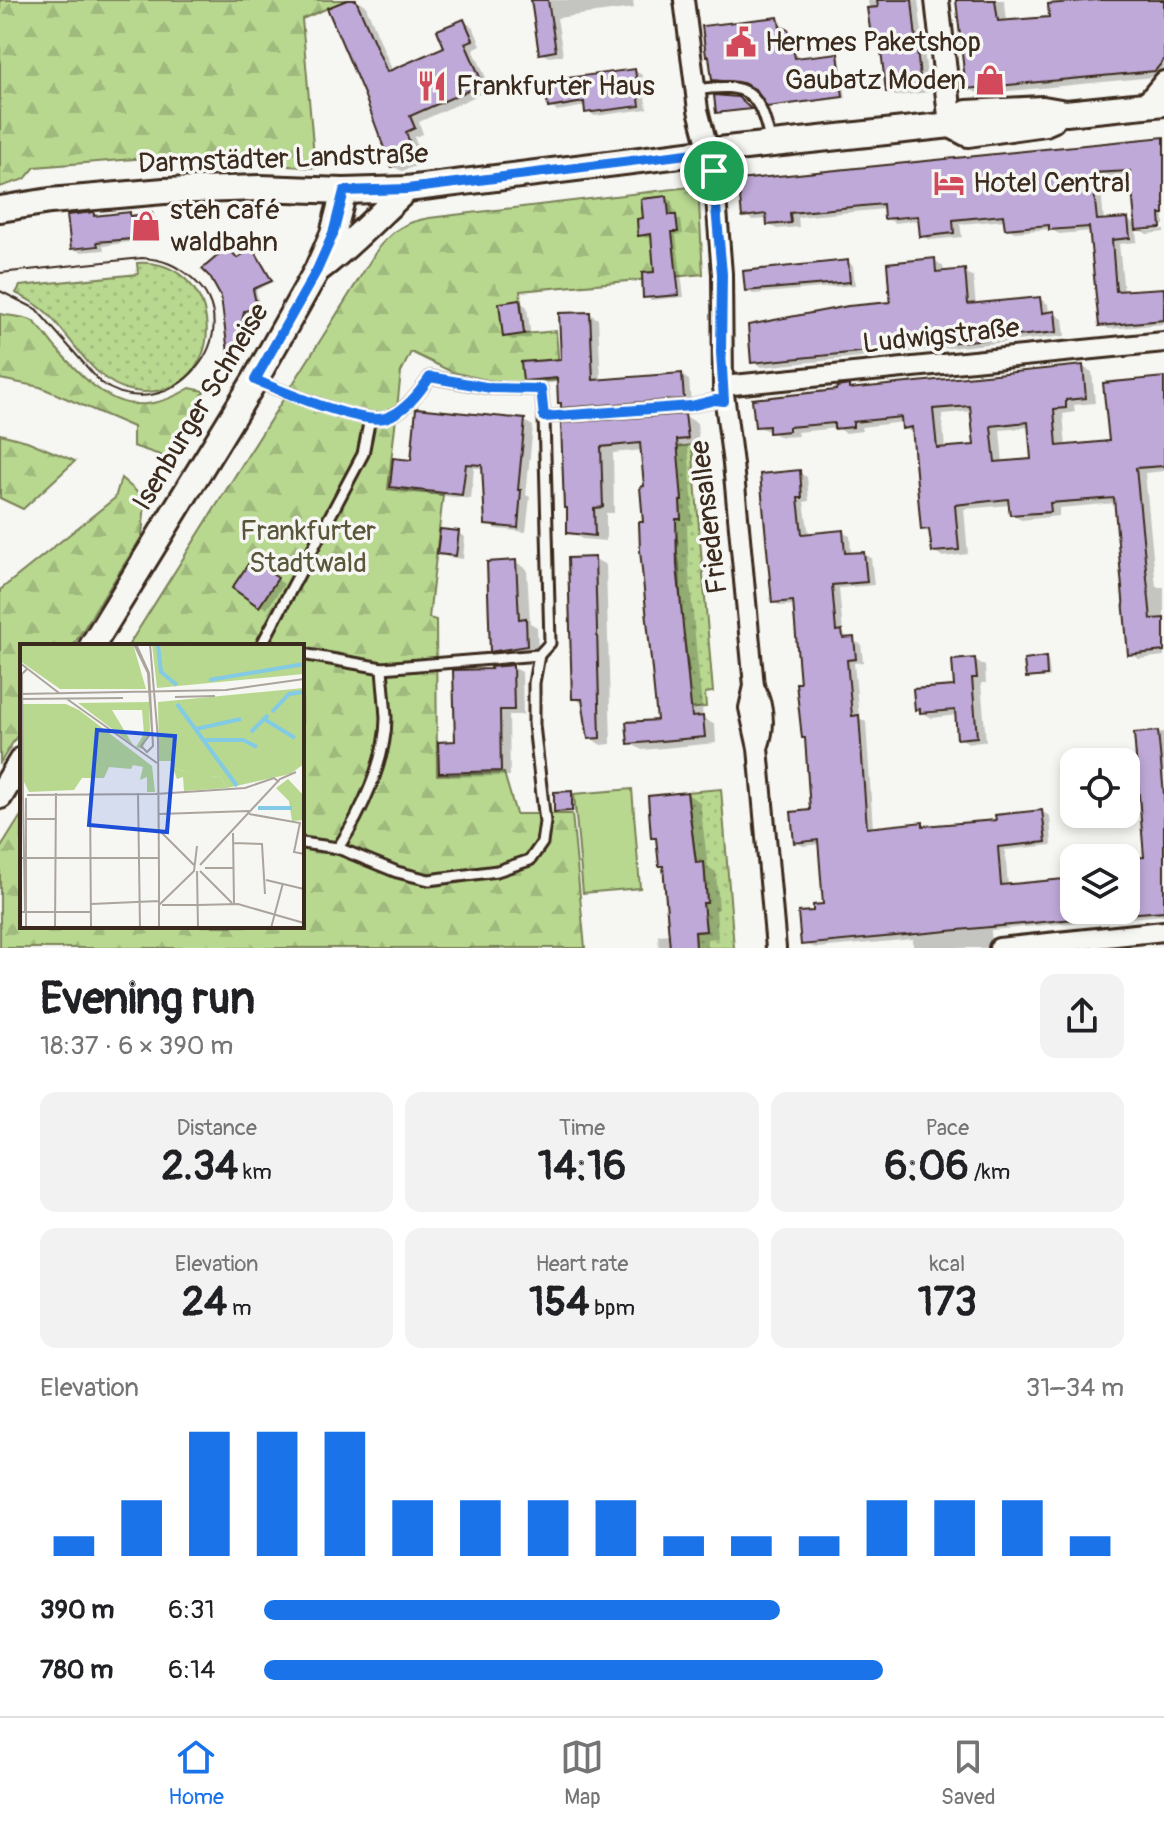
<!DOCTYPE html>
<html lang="en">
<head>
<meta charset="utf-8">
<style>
  body { margin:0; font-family:Pangolin,sans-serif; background:#f2f2f2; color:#202124; height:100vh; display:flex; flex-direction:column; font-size:30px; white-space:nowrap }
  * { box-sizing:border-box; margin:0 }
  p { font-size:26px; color:#757577 }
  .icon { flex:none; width:44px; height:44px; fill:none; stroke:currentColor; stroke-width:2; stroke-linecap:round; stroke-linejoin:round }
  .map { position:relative; height:948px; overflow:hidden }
  .drawer { display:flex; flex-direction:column; background:#fff; flex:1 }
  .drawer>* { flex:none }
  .buttons { position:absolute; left:1060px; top:748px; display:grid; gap:16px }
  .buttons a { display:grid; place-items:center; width:80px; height:80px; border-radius:16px; background:#fff; box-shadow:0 4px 12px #0003; font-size:40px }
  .pin { position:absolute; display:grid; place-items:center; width:68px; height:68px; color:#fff; margin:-34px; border:4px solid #fff; border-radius:50%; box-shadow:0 2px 8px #0007 }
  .round { display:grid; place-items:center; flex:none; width:84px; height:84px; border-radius:16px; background:#f2f2f2 }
  .overview { display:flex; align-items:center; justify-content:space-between; height:136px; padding:0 40px }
  h1 { font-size:44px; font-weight:700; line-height:60px }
  .stats { display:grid; grid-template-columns:repeat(3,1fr); gap:12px; height:136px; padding:8px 40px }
  .stats div { display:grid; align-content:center; border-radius:16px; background:#f2f2f2; text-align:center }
  .stats b { font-size:40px; font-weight:700 }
  .stats small { font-size:22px; font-weight:400 }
  .stats p { font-size:22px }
  .chart { height:224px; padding:16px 40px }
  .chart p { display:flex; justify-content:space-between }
  .chart svg { width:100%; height:144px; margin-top:8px; stroke:#1a73e8; stroke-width:6 }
  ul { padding:0 40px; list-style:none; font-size:26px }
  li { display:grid; grid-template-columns:128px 96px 1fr; align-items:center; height:60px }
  li i { height:20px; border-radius:10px; background:#1a73e8 }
  .tab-bar { display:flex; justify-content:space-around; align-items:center; height:112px; border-top:2px solid #e0e0e0; background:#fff; font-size:22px; color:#757577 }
  .tab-bar a { display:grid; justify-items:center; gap:4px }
  .tab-bar .on { color:#1a73e8 }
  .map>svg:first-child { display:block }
  .grass { fill:url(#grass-dots); stroke:#7a8157; stroke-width:2 }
  .forest { fill:url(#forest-firs); stroke:#7a8157; stroke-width:2 }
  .park { fill:#b8d890; stroke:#7a8157; stroke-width:2 }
  .shadow { fill:#0003; fill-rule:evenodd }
  .building { fill:#bfa9d8; stroke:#3b2a1e; stroke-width:2; fill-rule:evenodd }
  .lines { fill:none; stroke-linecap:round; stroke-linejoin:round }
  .service-casing { stroke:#3b2a1e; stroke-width:15 }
  .minor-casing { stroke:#3b2a1e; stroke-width:24 }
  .tertiary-casing { stroke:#3b2a1e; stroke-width:28 }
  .secondary-casing { stroke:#3b2a1e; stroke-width:30 }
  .service { stroke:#f6f6f2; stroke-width:9 }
  .minor { stroke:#f6f6f2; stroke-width:18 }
  .tertiary { stroke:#f6f6f2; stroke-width:22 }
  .secondary { stroke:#f6f6f2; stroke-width:24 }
  .tram { stroke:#3b2a1e; stroke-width:2 }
  .route-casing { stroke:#fff; stroke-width:16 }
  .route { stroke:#1a73e8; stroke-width:10 }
  .labels { text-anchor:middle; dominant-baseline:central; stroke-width:7; stroke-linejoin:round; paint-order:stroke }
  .poi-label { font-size:28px; fill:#3b2a1e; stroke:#f6f6f2; text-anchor:start }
  .street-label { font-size:28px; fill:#3b2a1e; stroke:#f6f6f2 }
  .park-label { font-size:28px; fill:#5a563a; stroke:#f6f6f2 }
  .inset-river { fill:none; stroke:#83cae4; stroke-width:4 }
  .inset-road { fill:none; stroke:#aba49d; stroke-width:2 }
  .view { fill:#1d4ed8; fill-opacity:0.15; stroke:#1d4ed8; stroke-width:4 }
  .inset-edge { fill:none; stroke:#3b2a1e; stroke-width:4 }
</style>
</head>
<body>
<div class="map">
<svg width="1164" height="948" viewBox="0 0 1164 948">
  <defs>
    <pattern id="grass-dots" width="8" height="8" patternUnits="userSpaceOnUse" patternTransform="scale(2)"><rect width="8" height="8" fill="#b8d890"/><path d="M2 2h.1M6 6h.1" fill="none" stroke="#9fba7c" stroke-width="1.8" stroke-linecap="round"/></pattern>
    <pattern id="forest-firs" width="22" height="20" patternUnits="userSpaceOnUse" patternTransform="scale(2)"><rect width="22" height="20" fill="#b8d890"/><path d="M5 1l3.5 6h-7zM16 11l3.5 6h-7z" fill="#9fba7c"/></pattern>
  </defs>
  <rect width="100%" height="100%" fill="#f6f6f2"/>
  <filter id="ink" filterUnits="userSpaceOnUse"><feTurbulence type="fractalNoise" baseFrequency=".0125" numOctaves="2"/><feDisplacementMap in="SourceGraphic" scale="16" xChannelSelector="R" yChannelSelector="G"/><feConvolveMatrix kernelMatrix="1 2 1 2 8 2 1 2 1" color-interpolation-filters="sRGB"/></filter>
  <g filter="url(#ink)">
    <g class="grass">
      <path d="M137,263c82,-5 96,115 19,128 -55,9 -77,-46 -109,-78 -9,-9 -20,-14 -31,-20l4,-7 118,-12z"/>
      <polygon points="692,445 713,692 705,693 706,707 690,709 687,673 689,672 681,617 679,564 676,547 678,546 674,519 681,518 680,501 682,501 675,447"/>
      <polygon points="721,789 734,948 696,948 695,932 706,931 703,903 707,902 704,863 696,863 687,792"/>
    </g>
    <g class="forest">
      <polygon points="0,0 347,0 302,19 315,168 159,157 35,167 25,179 0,187"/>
      <path d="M698,186l5,88 -183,17 4,43 32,-3 4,49 -60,3 -48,-11 -41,-20 -10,20 -13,117 55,6 -14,123 7,2 1,155 67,-2 12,41h56l13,134h-585v-99l22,-35v112h280v-280h-174l251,-399c15,-18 27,-25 50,-29z"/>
      <path d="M0,314c9,2 23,2 31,6 9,5 18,20 25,28 41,46 72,77 134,40l14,3 -28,62 -10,4 -33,-11v-19l-93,-40 -40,-8z"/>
      <polygon points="0,434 27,441 75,461 23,509 0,498"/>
      <polygon points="121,478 143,497 145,502 142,536 73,646 22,646 22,728 0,763 0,590 115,498"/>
    </g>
    <polygon class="park" points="632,789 640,888 583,893 574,794"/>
    <g class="shadow">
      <polygon points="352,0 365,4 393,72 446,48 464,22 473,27 481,45 473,49 491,89 419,122 423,134 414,137 424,163 402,171 392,166"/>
      <polygon points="533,0 633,0 634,8 557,18 563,55 549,57 541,53"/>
      <polygon points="868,0 918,0 929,92 896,96 887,91 882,47 874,42"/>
      <polygon points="958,0 1004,0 1007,22 1051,19 1164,0 1164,76 979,94 968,88"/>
      <polygon points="778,19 781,21 782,30 791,33 797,60 840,57 846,98 772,107 756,88 748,84 714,79"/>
      <polygon points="635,71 642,75 647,109 595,116 587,112 586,106 557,111 550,107"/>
      <path d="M1164,139v86l-20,2v4l20,-1v2l-17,2 -11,-7 1,15 -18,2 5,49 40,-3v34l-55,5 -8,-5 -9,-93 -33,3 -8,-5 -36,3 -8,-4 -1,-8 -46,4 2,13 -32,3 -8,-4 -2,-16 -25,3 -9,-5 -1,-9 -87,8 1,10 -22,2 -9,-5v-5l-16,1 -8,-5zM1133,175l5,51 -11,-6 -23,2 -4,-45z"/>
      <polygon points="666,198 672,201 673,217 681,220 683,234 676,235 684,297 651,300 645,297 656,274 653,237 646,238 640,235 645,220"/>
      <polygon points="93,214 98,217 129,214 135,217 152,215 159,220 161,237 103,246 104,250 80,252 73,248"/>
      <polygon points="253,250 273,282 256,290 260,309 246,312 237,361 234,361 231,359 238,260"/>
      <polygon points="934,260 943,266 944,273 965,272 973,277 976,306 1040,299 1048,304 1049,314 1055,314 1063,319 1065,336 762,367 753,362 892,304"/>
      <polygon points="848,262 853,266 855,285 753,294 747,290"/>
      <polygon points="520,302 527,307 531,338 512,340 505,336"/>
      <polygon points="590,314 598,319 601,382 681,375 689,380 691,403 571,412 559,402 559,382 533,385 525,380 563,361"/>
      <path d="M1083,367l9,5 3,31 -21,2 1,7 -12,2 3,33 45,-4 53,-64v92l-19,2 11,114h8v69l-25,3 -9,-6 -14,-150 -57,5v8l-38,4 -9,-6 -1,-9 -47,4 4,45 -25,3 -9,-6 -2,-17 -9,-5 -9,-95 -10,-6v-6l-43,5 1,4 -17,2 -7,-5 -41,4 1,4 -17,1 -24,-11 92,-38 4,2zM973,411l3,35 -31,3 -3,-35zM1031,427l3,34 -31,3 -3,-34z"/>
      <polygon points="685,416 697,423 699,445 688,446 693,507 691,507 693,524 687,525 689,573 703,718 715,725 716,743 642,750 630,743 659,722 643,450 613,453 614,513 606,513 606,541 582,539 569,532 563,425"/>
      <polygon points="524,421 533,426 526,495 530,497 526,532 496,529 487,524 485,468 474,468 471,499 401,491 392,486 412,462"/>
      <polygon points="799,473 807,477 809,501 804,502 809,535 842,532 850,536 851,555 864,554 871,558 874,585 839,588 843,633 849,640 861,644 863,662 854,663 859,718 866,722 873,829 998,822 1042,812 1050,816 1052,845 1005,850 1008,886 1074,880 1074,910 1126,910 1126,860 1146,858 1136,735 1164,732 1164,915 991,930 992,948 913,948 913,939 817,948 803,944 815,912 825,905 820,844 803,846 796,842 813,812 795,605 781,606 773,602"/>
      <polygon points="458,533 465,537 463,559 447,557 440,553"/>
      <polygon points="595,559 606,565 611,744 601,745 590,738 585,705 574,698"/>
      <polygon points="516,562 527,569 530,623 537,627 538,651 503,657 492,650"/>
      <polygon points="259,567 284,584 267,609 260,605"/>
      <polygon points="1045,659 1048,661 1050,677 1027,677"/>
      <polygon points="975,660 985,666 986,683 981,683 986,741 969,743 959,738 957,715 932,718 916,709 956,688"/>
      <polygon points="512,667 522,672 523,715 509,715 510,776 451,777 441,772 493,671"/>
      <polygon points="571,793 574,795 575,812 556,811"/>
      <polygon points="687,794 700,802 708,867 716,872 719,909 716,910 718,938 707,939 707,948 659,948 658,935 671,934 665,867 661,865 658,840 653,837"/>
    </g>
    <g class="building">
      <polygon points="347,0 356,0 387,72 444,47 437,30 464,19 473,40 465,43 483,84 410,116 415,128 406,132 415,158 391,167 364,94 327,8"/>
      <polygon points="531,0 548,0 556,51 539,54"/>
      <polygon points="877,0 912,0 921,88 886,92 880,42 872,43 867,8 878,7"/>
      <polygon points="956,0 995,0 998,21 1049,17 1048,4 1096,0 1164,0 1164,60 1155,71 966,89"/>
      <polygon points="778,17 780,27 788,29 790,34 795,58 838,53 843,97 767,107 755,89 743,83 712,80 709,56 706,56 702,26"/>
      <polygon points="635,69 640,106 585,113 584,102 548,108 544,81"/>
      <polygon points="714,95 738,97 751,109 716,113"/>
      <polygon points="1164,137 1164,214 1160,214 1161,228 1136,230 1130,171 1092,173 1097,220 1128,218 1130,238 1112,240 1116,291 1164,288 1164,320 1099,326 1089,227 1049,230 1049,225 1005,229 1003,215 953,220 954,233 920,237 918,216 884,219 883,204 790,213 791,223 767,225 766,214 742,217 738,180"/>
      <polygon points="667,196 669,215 676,215 678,232 672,232 679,295 643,298 642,273 654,272 651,234 638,236 637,219 643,218 641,199"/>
      <polygon points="94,212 94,216 130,212 130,216 152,213 156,233 132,237 132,239 97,242 98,246 71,249 67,215"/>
      <polygon points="228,247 237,258 253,248 272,281 253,289 257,308 244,311 235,361 229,361 221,297 210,277 202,269"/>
      <polygon points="935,258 936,272 965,269 968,304 1040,297 1042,313 1055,311 1057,332 751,363 748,325 848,306 890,302 887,263"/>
      <polygon points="848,260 850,282 745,291 743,271"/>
      <polygon points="520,300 524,334 503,337 499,303"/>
      <polygon points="590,312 593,380 682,373 684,399 561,408 561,403 558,403 557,378 523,381 521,362 561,359 559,313"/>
      <path d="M1083,365l3,33 -20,2v8l-12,1 3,37 52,-5 -6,-58 61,-6v89l-28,2 15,151 13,-1v33l-36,4 -14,-157 -64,5 1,9 -41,3 -2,-16 -53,6 4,45 -27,2 -3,-23 -8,1 -9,-103 -10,2 -1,-12 -48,5v5l-19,2v-6l-45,4v4l-20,2v-7l-14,1 -3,-28 84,-9 1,-3 12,-2v4zM970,406l4,39 -37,3 -4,-39zM1028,422l3,37 -36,3 -4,-36z"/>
      <polygon points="416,408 525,419 518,490 521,490 518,528 485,525 482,465 466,464 462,495 390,487 393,458 411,460"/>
      <polygon points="685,414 688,439 677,440 682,501 680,501 681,519 676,519 677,565 692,717 703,716 705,737 628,744 626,722 657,720 640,550 639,522 643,522 640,487 644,486 640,443 601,447 603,507 594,508 595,536 567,533 567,508 564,508 561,423"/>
      <polygon points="800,470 802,498 798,498 802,534 843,530 845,553 864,552 867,582 832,585 836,631 842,630 843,638 854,637 856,659 847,660 852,716 859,715 867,828 923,822 923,826 996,820 995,815 1042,810 1046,842 998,847 1001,885 1074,878 1074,919 801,945 798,912 813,911 813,905 823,904 818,840 794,843 791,812 810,810 805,738 802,738 796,683 800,683 793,601 772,603 760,474"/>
      <polygon points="440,529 459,531 456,556 437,554"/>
      <polygon points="595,557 600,738 588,739 582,699 572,699 568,558"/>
      <polygon points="251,560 278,578 259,607 232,588"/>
      <polygon points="516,560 519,619 526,618 527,646 490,652 487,562"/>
      <polygon points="1046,657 1047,676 1026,678 1024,660"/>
      <polygon points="975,658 977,678 972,678 977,737 957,739 955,710 920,713 920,709 915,710 913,689 954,686 952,660"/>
      <polygon points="513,665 514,710 500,710 501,771 439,773 438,742 455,741 453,670 491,669 490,667"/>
      <polygon points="1158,731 1164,795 1164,911 1126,914 1126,858 1144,857 1134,733"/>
      <polygon points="572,791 572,811 554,812 554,792"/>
      <polygon points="687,792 696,863 704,862 707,903 703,903 706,931 695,932 696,948 670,948 663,866 659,866 656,838 651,838 648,796"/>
    </g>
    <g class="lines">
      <g class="service-casing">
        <g id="service">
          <path d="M695,90c55,-8 64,1 76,54"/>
          <path d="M258,382c26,9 102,42 126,36 20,-5 35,-25 46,-41l61,11 50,1 3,28 147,-11 24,-6 9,1"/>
          <polyline points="261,646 363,454 370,418"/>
          <polyline points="302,654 382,668 539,655 550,643 544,417"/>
          <path d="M302,843l36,5c23,-34 48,-88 48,-130 -1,-17 -3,-34 -4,-50"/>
          <polyline points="338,848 397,872 429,880 497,871 530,860 542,843 545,822 534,725 534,683 539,655"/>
        </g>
      </g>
      <g class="minor-casing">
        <g id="minor">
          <polyline points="684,0 698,110 714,171 722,274 723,386 733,464 754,686 749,708 758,748 776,948"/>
          <polyline points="1144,105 1164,81"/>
          <polyline points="723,386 1164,342"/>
          <path d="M754,686c10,20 12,38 5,59"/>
          <polyline points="999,948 1164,931"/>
        </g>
      </g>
      <g class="tertiary-casing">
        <polyline id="tertiary" points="937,0 951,125"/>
      </g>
      <g class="secondary-casing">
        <g id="secondary">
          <polyline points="951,125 968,134 1045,123 1052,120"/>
          <polyline points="0,209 50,201 164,191 260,188 344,191 407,189 736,148 951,125 967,113 1043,109 1066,113 1164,103"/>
          <path d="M320,268c32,-24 58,-53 87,-79"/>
          <polyline points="92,646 255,380 317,270 333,234 344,191"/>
          <polyline points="0,796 22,760"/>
        </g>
      </g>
      <use href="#service" class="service"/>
      <use href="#minor" class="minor"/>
      <use href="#tertiary" class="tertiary"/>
      <use href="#secondary" class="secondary"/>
      <path class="tram" d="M0,273l142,-15c21,1 34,7 50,20 62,54 -22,153 -91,105l-65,-74 -36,-18"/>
    </g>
  </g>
  <g class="lines" filter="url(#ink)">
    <g class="route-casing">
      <path id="route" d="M711,151l11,123 -1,78 3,49 -9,-1 -24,6 -147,11 -3,-28 -50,-1 -61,-11c-11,16 -25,35 -45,41 -24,7 -105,-28 -130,-38l62,-110 16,-36 11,-43 63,-2z"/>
    </g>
    <use href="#route" class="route"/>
  </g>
  <defs>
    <g id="civic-bare" transform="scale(2.4)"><path d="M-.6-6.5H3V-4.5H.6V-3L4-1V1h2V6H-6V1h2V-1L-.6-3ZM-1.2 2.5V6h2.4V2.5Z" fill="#d1495b" stroke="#f6f6f2" stroke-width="2.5" paint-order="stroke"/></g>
    <g id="shop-bare" transform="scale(2.4)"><path d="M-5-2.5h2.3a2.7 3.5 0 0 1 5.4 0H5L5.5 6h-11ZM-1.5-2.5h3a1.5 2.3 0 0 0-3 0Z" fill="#d1495b" stroke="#f6f6f2" stroke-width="2.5" paint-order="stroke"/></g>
    <g id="restaurant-bare" transform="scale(2.4)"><path d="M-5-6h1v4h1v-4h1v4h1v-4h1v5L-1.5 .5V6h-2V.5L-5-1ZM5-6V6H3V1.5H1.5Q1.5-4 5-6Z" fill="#d1495b" stroke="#f6f6f2" stroke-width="2.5" paint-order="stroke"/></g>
    <g id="hotel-bare" transform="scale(2.4)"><path d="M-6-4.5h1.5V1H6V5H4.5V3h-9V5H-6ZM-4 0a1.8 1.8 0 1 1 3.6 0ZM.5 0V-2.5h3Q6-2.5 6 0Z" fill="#d1495b" stroke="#f6f6f2" stroke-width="2.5" paint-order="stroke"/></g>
  </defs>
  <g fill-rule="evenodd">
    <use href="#civic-bare" x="741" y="42"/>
    <use href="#shop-bare" x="990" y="80"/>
    <use href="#restaurant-bare" x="432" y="86"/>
    <use href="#hotel-bare" x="949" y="183"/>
    <use href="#shop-bare" x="146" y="226"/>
  </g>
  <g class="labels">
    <g class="poi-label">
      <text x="765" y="42">Hermes Paketshop</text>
      <text x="966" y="80" text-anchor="end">Gaubatz Moden</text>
      <text x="456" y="86">Frankfurter Haus</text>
      <text x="973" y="183">Hotel Central</text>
      <text x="170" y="210">steh café<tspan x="170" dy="32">waldbahn</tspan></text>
    </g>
    <g class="street-label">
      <text transform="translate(283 159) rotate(-2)">Darmstädter Landstraße</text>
      <text transform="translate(941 336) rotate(-6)">Ludwigstraße</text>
      <text transform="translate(201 407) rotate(-59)">Isenburger Schneise</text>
      <text transform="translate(709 517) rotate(-97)">Friedensallee</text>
    </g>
    <g class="park-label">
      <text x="308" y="531">Frankfurter<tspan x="308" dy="32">Stadtwald</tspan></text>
    </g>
  </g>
  <g transform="translate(20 644)">
    <rect width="284" height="284" fill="#f6f6f2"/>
    <path d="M153,124l17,4v6l30,-2 7,12 -43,3 -1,-14 -6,2z" fill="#b8d890"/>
    <path d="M0,0h113l13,45h-86l-40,-28zM132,0h152v30l-147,14zM284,44v76l-14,10 -63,14 -7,-12 -30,3 -1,-7 -16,-4 -2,-7h-12l-1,-59zM129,58l1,31 -8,16 -6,-2 8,-13 -2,-24h-30l21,35 -55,-42zM0,60h46l13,6 73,56 3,26h-8v-15l-7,3 3,-13 -10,-2 -2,4 -22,-2 -5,11h-22l-8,12 -45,2 -5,-10 -4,12z" fill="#b8d890"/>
    <path d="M268,135l16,17v24l-12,1 -3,-20 -13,-13z" fill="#b8d890"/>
    <path class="inset-river" d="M138,0l3,28 16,13M189,36l95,-16M157,60l60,82M252,68l17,-18 15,-2M244,75l31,19M176,85l45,-10M231,88l17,-17M185,96h38l14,7M238,164h34"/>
    <path class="inset-road" d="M114,0l14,29 4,59 -11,14 6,6 6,-6 -4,-73 -13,-29M130,0l8,95 1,135M0,19l39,30M0,50l206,-4 78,-11M155,53l40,-1M0,55l103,-1M47,55l90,64M70,149l1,135M118,149l2,135M7,151l129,-1 89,-6 29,-10 5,4M3,154l-1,-124 5,-5M3,154l2,113M6,154v130M139,170l90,-3M229,170l51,9 -6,29 10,2M7,175h29M139,186l35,35M213,189l1,71M213,199l29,1 3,50M0,214h139M180,221l80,-86 16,-7M185,224h28M139,227v57M177,227l1,57M180,227l32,32M246,236l38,9M71,260l68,-3M139,261l35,-34 3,-25M142,261h35M178,261l40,-1 66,19M0,268h71M35,284l1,-135M251,284l12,-45"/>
    <path class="view" d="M77,86l78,6 -8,96 -78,-7z"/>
    <rect width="284" height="284" class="inset-edge"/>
  </g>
</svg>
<div class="buttons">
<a><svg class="icon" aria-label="locate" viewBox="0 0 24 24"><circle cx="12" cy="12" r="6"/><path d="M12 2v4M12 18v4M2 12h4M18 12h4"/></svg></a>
<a><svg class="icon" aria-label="layers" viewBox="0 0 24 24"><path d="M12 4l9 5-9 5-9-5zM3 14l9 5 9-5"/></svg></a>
</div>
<div class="pin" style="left:714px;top:171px;background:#1e9e55"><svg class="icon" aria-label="arrive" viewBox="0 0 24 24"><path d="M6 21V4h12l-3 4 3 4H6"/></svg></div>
</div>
<section class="drawer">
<div class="overview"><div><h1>Evening run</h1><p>18:37 · 6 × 390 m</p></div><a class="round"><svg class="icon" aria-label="share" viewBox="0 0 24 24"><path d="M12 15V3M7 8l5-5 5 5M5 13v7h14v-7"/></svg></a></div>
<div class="stats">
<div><p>Distance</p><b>2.34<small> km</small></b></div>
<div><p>Time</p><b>14:16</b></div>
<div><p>Pace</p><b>6:06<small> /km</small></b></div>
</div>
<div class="stats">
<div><p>Elevation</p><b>24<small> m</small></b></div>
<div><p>Heart rate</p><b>154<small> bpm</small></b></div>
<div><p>kcal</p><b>173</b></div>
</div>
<div class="chart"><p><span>Elevation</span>31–34 m</p>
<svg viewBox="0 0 160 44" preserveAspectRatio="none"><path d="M5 44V38M15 44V27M25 44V6M35 44V6M45 44V6M55 44V27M65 44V27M75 44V27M85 44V27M95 44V38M105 44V38M115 44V38M125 44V27M135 44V27M145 44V27M155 44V38"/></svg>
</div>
<ul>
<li><b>390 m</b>6:31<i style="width:60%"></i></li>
<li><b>780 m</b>6:14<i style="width:72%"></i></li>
</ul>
</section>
<nav class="tab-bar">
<a class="on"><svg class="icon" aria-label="home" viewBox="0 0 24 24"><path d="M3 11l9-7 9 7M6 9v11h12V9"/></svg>Home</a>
<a><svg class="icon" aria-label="map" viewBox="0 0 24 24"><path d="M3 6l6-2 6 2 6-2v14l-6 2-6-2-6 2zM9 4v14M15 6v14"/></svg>Map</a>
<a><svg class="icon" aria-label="saved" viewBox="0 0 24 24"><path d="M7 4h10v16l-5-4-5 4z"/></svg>Saved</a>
</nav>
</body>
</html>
